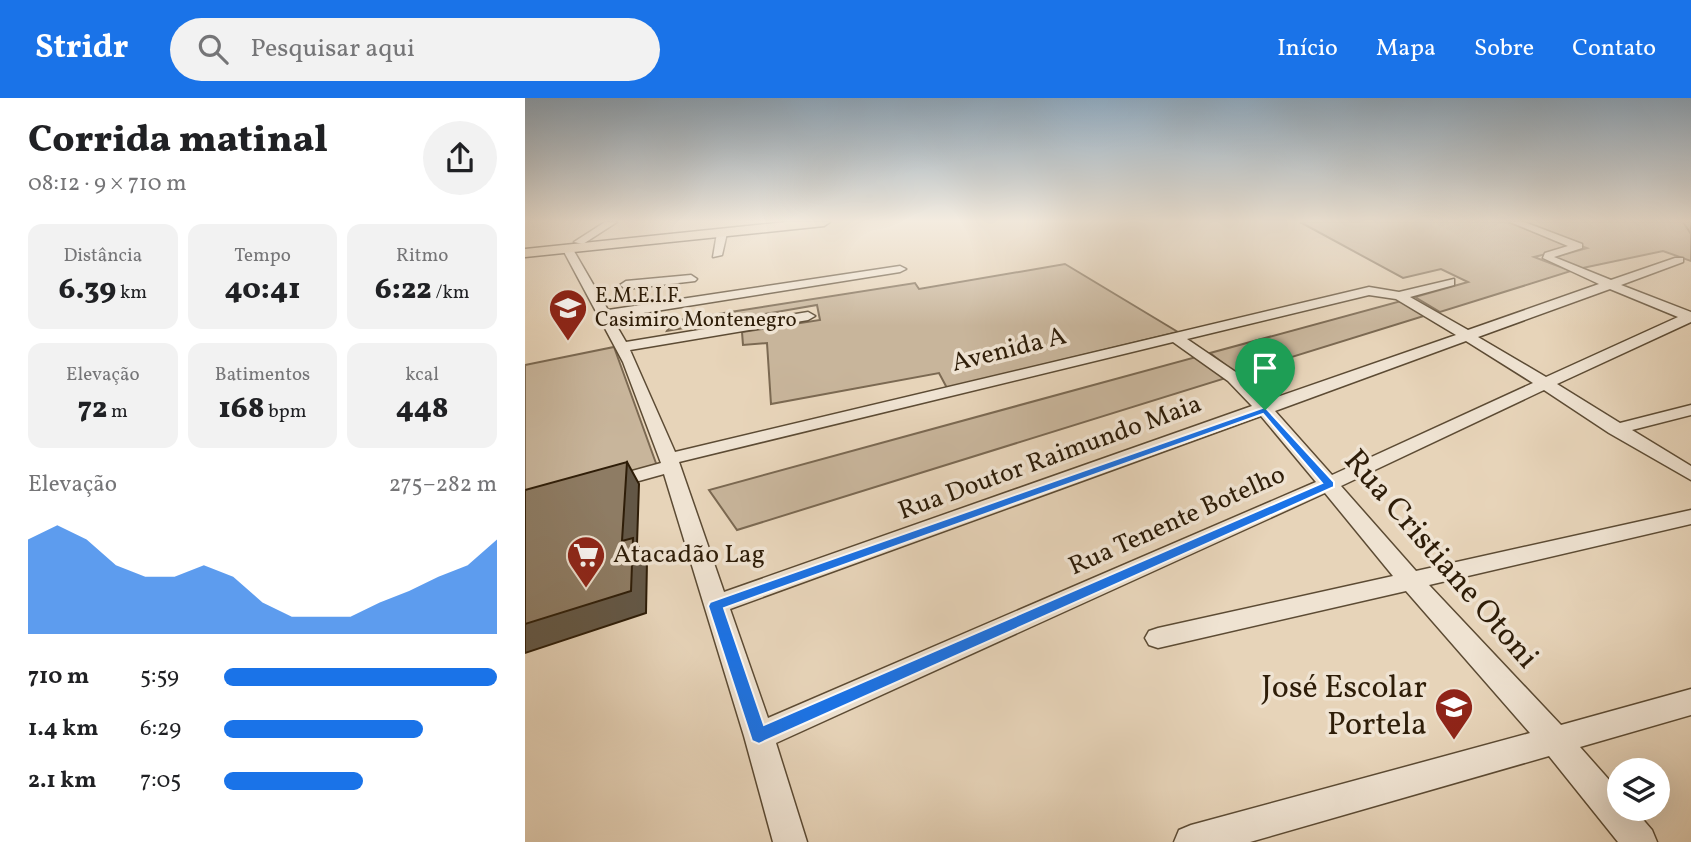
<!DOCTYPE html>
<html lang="pt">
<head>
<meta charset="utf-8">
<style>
  body { margin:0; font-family:Vollkorn,serif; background:#f2f2f2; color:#202124; height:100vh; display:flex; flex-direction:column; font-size:26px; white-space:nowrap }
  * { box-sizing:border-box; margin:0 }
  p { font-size:23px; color:#757577 }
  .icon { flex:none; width:38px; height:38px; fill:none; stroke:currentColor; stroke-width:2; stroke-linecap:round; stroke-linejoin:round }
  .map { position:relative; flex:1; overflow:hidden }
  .panel { display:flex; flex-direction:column; background:#fff; width:525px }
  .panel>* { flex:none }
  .controls { position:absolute; left:1082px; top:660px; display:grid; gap:14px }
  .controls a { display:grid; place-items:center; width:63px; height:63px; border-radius:50%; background:#fff; box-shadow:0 7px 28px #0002; font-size:35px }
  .pin { position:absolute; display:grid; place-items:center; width:60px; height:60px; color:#fff; margin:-72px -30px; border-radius:50% 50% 50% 0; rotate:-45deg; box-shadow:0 0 7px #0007 }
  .pin .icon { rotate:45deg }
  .round { display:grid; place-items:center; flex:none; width:74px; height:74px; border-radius:37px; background:#f2f2f2 }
  .summary { display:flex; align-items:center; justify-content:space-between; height:119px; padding:0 28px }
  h1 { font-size:38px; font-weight:800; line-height:52px }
  .stats { display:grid; grid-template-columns:repeat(3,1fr); gap:10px; height:119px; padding:7px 28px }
  .stats div { display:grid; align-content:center; border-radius:14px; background:#f2f2f2; text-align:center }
  .stats b { font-size:30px; font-weight:800 }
  .stats small { font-size:19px; font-weight:400 }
  .stats p { font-size:19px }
  .chart { height:196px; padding:14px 28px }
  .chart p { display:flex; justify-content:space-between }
  .chart svg { width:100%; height:126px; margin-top:7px; fill:#1a73e8; opacity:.7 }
  ul { padding:0 28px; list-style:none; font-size:23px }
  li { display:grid; grid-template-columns:112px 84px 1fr; align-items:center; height:52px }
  li i { height:18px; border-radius:9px; background:#1a73e8 }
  header { display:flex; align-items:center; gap:42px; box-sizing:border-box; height:98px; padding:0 35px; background:#1a73e8; color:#fff }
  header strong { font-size:33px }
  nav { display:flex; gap:38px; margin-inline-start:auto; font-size:24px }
  .search { width:490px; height:63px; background:#f2f2f2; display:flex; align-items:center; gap:18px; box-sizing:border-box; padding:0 24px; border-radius:38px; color:#757577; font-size:26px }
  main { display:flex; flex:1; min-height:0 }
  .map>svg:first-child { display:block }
  .green { fill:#c8b59b; stroke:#7b6952; stroke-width:2 }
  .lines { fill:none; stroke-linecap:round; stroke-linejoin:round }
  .stream { stroke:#77664e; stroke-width:2 }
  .minor-casing { stroke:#5c4b34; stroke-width:3 }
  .major-casing { stroke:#2e1d08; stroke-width:3 }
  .minor { fill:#efe3d2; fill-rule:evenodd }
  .major { fill:#e7d4b9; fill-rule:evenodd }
  .shaded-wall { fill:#635746; stroke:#2e1d08; stroke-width:2 }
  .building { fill:#8e7c64; stroke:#2e1d08; stroke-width:2 }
  .route { fill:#1a73e8; stroke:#fff; stroke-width:2; fill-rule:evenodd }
  .labels { text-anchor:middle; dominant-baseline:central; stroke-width:7; stroke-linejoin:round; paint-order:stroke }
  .far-poi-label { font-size:21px; fill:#2e1d08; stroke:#efe3d2; text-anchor:start }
  .street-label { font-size:26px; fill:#2e1d08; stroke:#efe3d2 }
  .poi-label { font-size:26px; fill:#2e1d08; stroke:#efe3d2; text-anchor:start }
  .near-street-label { font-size:32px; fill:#2e1d08; stroke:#efe3d2 }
  .near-poi-label { font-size:32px; fill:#2e1d08; stroke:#efe3d2; text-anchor:end }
</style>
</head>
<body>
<header>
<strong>Stridr</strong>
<div class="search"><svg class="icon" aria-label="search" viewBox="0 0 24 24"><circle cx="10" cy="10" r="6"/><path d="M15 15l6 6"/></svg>Pesquisar aqui</div>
<nav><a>Início</a><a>Mapa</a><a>Sobre</a><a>Contato</a></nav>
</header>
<main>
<section class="panel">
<div class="summary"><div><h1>Corrida matinal</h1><p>08:12 · 9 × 710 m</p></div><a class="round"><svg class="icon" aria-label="share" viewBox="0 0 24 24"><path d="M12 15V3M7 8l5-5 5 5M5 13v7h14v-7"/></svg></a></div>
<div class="stats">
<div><p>Distância</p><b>6.39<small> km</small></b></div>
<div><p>Tempo</p><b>40:41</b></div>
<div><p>Ritmo</p><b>6:22<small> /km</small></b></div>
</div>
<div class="stats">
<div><p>Elevação</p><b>72<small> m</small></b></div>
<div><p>Batimentos</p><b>168<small> bpm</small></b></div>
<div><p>kcal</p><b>448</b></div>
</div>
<div class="chart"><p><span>Elevação</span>275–282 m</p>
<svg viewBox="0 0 160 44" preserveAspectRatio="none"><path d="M0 44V11L10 6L20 11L30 20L40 24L50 24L60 20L70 24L80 33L90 38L100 38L110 38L120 33L130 29L140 24L150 20L160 11V44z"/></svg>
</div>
<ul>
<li><b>710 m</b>5:59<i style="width:100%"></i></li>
<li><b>1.4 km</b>6:29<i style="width:73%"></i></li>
<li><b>2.1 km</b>7:05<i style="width:51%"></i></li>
</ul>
</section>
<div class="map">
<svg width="1166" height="744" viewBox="0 0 1166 744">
  <rect width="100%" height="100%" fill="#e7d4b9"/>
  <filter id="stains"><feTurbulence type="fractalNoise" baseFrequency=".00286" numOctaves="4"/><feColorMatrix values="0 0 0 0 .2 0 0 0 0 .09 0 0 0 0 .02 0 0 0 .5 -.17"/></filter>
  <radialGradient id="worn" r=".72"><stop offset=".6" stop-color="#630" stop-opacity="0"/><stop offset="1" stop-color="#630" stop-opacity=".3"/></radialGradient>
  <g class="green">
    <polygon points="775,124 983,124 1049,149 1009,159 1046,173 915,214 890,199 943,184 916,171 878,180"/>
    <polygon points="992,124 1166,124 1166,163 1138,153 1053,171 1030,162 1030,159 1062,150"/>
    <polygon points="540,166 653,234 422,290 414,275 246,306 242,245 218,247 217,234 295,222 292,207 142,233 148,223 390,185 394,191"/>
    <polygon points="876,203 902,217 712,276 685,255"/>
    <polygon points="89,249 132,368 0,403 0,267"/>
    <polygon points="671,259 701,280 212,432 184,392"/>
  </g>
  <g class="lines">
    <polyline class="stream" points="1158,124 1166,136"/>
    <g class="minor-casing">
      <g id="minor">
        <polygon points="80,124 92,124 58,146 49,144"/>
        <path d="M985,124h14l58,22v4l-28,9 57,23 64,-22h8v4l-62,23 70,27v10l-134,62 63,39 71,-18v10l-59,15 59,36v14l-82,-47 -65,-43 -203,96 75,85 275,-61v14l-262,61 132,140 130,-36v26l-111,32 39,44v17h14l19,22 5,12h-39l-69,-86 -299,86h-76l5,-12 12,-5 339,-92 -124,-142 -248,57 -9,-3 -4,-7 4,-7 9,-3 235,-52 -68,-83 -549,250 31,99h-34l-29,-106 -80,-262 -54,15 -7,-2 -3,-4 3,-4 58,-16 -38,-101 -61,-114 1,-2h8l37,64 292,-44 6,3 -6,3 -288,46 14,24 182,-30 7,4 -7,4 -178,30 45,102 694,-165 30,5 55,-13v6l-44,12 58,33 131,-46 -56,-26 2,-5 23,-7zM1085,191l68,28 -132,60 -68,-40zM844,197l27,4 60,36 -190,66 -26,-26 -53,-36zM941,243l67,42 -201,92 -57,-64zM648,244l55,39 24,25 -528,186 -45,-130zM736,318l55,66 -548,236 -38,-109z"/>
        <polygon points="197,132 202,135 197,157 188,159 192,135"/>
        <polygon points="166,177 172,181 170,183 101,191 95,187 101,183"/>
      </g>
    </g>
    <g class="major-casing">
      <polygon id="major" points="261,124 305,124 299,128 0,159 0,151"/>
    </g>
    <use href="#minor" class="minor"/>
    <use href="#major" class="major"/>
  </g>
  <polygon class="shaded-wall" points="102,364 114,386 112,446 122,463 121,515 0,555 0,526"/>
  <polygon class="building" points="102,364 97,443 108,440 106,493 0,526 0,392"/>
  <linearGradient id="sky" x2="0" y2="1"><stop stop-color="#8ea8bd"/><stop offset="0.54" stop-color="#f4ece0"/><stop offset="1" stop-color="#f4ece0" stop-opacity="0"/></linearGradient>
  <rect width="1166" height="228" fill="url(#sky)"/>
  <path class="route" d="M740,309l69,75v5l-569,254 -6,3 -7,-3 -44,-135 2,-4zM738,316l59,69 -558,242 -40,-117z"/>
  <defs>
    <g id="school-pin" transform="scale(2.0125)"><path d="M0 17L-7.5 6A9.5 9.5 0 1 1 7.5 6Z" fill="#8f2418" stroke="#efe3d2"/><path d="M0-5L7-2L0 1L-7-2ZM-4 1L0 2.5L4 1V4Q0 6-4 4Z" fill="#fff"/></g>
    <g id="supermarket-pin" transform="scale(2.0125)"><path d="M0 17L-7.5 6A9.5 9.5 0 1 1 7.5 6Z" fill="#8f2418" stroke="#efe3d2"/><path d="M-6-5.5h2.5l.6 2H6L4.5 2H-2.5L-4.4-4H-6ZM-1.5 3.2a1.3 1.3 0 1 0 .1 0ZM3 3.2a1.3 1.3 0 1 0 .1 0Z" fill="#fff"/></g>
  </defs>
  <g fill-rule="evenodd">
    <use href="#school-pin" x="43" y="210"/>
    <use href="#supermarket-pin" x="61" y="457"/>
    <use href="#school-pin" x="929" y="609"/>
  </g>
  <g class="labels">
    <g class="far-poi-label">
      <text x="70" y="198">E.M.E.I.F.<tspan x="70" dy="24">Casimiro Montenegro</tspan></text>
    </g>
    <g class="street-label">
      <text transform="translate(484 252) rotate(-14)">Avenida A</text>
      <text transform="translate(525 360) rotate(-20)">Rua Doutor Raimundo Maia</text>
      <text transform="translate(652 423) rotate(-24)">Rua Tenente Botelho</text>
    </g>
    <g class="poi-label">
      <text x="88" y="457">Atacadão Lag</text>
    </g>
    <g class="near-street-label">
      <text transform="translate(915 462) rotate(49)">Rua Cristiane Otoni</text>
    </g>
    <g class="near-poi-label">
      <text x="902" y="591">José Escolar<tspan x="902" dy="37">Portela</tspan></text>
    </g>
  </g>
  <rect width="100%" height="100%" filter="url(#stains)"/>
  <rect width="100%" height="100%" fill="url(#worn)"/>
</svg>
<div class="controls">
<a><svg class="icon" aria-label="layers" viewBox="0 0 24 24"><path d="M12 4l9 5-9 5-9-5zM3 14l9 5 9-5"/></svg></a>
</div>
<div class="pin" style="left:740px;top:312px;background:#1e9e55"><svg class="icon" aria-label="arrive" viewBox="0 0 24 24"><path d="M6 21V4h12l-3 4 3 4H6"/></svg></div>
</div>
</main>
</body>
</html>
